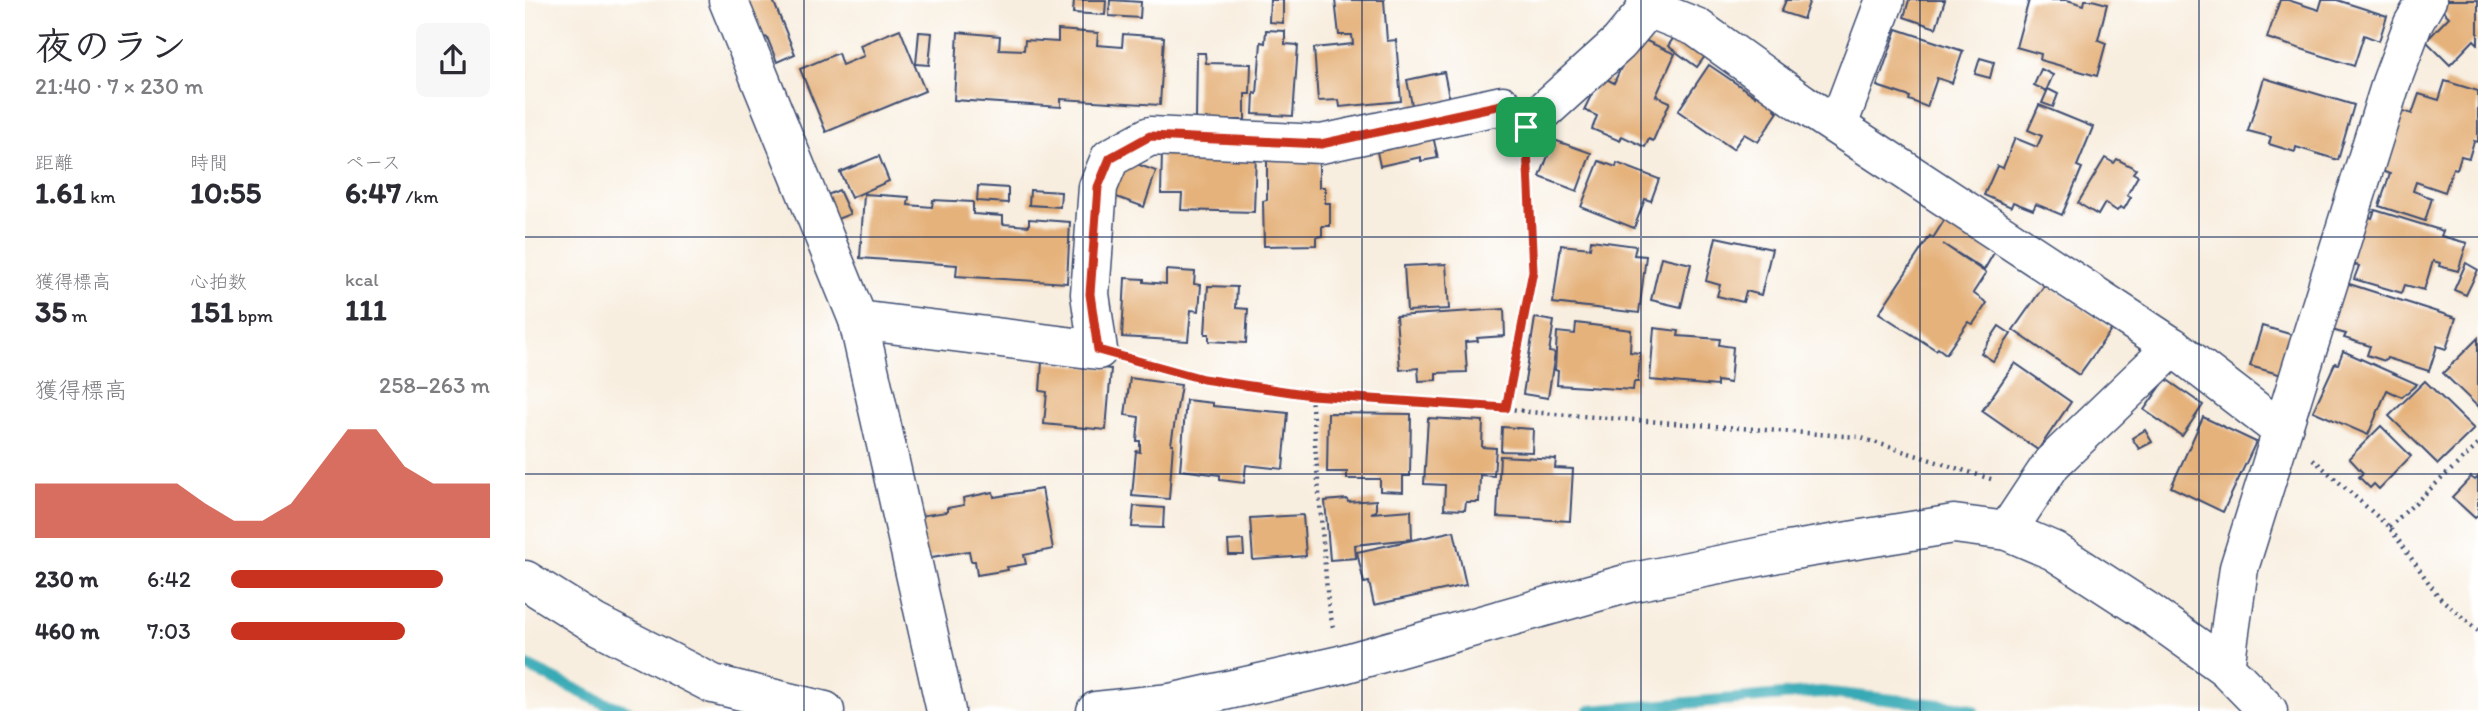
<!DOCTYPE html>
<html lang="ja">
<head>
<meta charset="utf-8">
<style>
  body { margin:0; font-family:Itim,"Klee One",sans-serif; background:#f7f7f7; color:#2b2b33; height:100vh; display:flex; flex-direction:column; font-size:26px; white-space:nowrap }
  * { box-sizing:border-box; margin:0 }
  p { font-size:23px; color:#7c7c81 }
  .icon { flex:none; width:38px; height:38px; fill:none; stroke:currentColor; stroke-width:2; stroke-linecap:round; stroke-linejoin:round }
  .map { position:relative; flex:1; overflow:hidden }
  .details { display:flex; flex-direction:column; background:#fff; width:525px }
  .details>* { flex:none }
  .pin { position:absolute; display:grid; place-items:center; width:60px; height:60px; color:#fff; margin:-30px; border-radius:14px; box-shadow:0 4px 10px #0006 }
  .round { display:grid; place-items:center; flex:none; width:74px; height:74px; border-radius:10px; background:#f7f7f7 }
  .overview { display:flex; align-items:center; justify-content:space-between; height:119px; padding:0 35px }
  h1 { font-size:38px; font-weight:700; line-height:52px }
  .metrics { display:grid; grid-template-columns:repeat(3,1fr); gap:10px; height:119px; padding:7px 35px }
  .metrics div { display:grid; align-content:center }
  .metrics b { font-size:30px; font-weight:700 }
  .metrics small { font-size:19px; font-weight:400 }
  .metrics p { font-size:19px }
  .chart { height:196px; padding:14px 35px }
  .chart p { display:flex; justify-content:space-between }
  .chart svg { width:100%; height:126px; margin-top:7px; fill:#c8321e; opacity:.7 }
  ul { padding:0 35px; list-style:none; font-size:23px }
  li { display:grid; grid-template-columns:112px 84px 1fr; align-items:center; height:52px }
  li i { height:18px; border-radius:9px; background:#c8321e }
  main { display:flex; flex:1; min-height:0 }
  .map>svg:first-child { display:block }
  .lines { fill:none; stroke-linecap:round; stroke-linejoin:round }
  .stream { stroke:#39aab6; stroke-width:12 }
  .building { fill:#e5b27b }
  .minor-casing { stroke:#3c4c71; stroke-width:41 }
  .path { stroke:#3c4c71; stroke-width:4.5; stroke-dasharray:2 5; stroke-linecap:butt }
  .minor { stroke:#fff; stroke-width:38 }
  .route-casing { stroke:#fff; stroke-width:14 }
  .route { stroke:#c8321e; stroke-width:9 }
  .grid { fill:none; stroke:#1b2f5e; stroke-width:2; stroke-opacity:0.55 }
</style>
</head>
<body>
<main>
<section class="details">
<div class="overview"><div><h1>夜のラン</h1><p>21:40 · 7 × 230 m</p></div><a class="round"><svg class="icon" aria-label="share" viewBox="0 0 24 24"><path d="M12 15V3M7 8l5-5 5 5M5 13v7h14v-7"/></svg></a></div>
<div class="metrics">
<div><p>距離</p><b>1.61<small> km</small></b></div>
<div><p>時間</p><b>10:55</b></div>
<div><p>ペース</p><b>6:47<small> /km</small></b></div>
</div>
<div class="metrics">
<div><p>獲得標高</p><b>35<small> m</small></b></div>
<div><p>心拍数</p><b>151<small> bpm</small></b></div>
<div><p>kcal</p><b>111</b></div>
</div>
<div class="chart"><p><span>獲得標高</span>258–263 m</p>
<svg viewBox="0 0 160 44" preserveAspectRatio="none"><path d="M0 44V25L10 25L20 25L30 25L40 25L50 25L60 32L70 38L80 38L90 32L100 19L110 6L120 6L130 19L140 25L150 25L160 25V44z"/></svg>
</div>
<ul>
<li><b>230 m</b>6:42<i style="width:82%"></i></li>
<li><b>460 m</b>7:03<i style="width:67%"></i></li>
</ul>
</section>
<div class="map">
<svg width="1953" height="711" viewBox="0 0 1953 711">
  <rect width="100%" height="100%" fill="#fff"/>
  <filter id="ink" filterUnits="userSpaceOnUse"><feTurbulence type="fractalNoise" baseFrequency=".0143" numOctaves="2"/><feDisplacementMap in="SourceGraphic" scale="14" xChannelSelector="R" yChannelSelector="G"/><feConvolveMatrix kernelMatrix="1 2 1 2 8 2 1 2 1" color-interpolation-filters="sRGB"/></filter>
  <filter id="wash" filterUnits="userSpaceOnUse"><feTurbulence type="fractalNoise" baseFrequency=".00686" numOctaves="4" result="noise"/><feDisplacementMap in="SourceGraphic" scale="28" xChannelSelector="R" yChannelSelector="G"/><feGaussianBlur stdDeviation="1.57" result="paint"/><feColorMatrix in="noise" values="0 0 0 0 0 0 0 0 0 0 0 0 0 0 0 0 0 1.4 0 .05"/><feComposite in="paint" operator="in"/></filter>
  <g filter="url(#wash)">
    <rect width="100%" height="100%" fill="#f8eedf"/>
    <g class="lines">
      <g class="stream">
        <polyline points="0,665 79,703 103,711"/>
        <polyline points="1065,711 1296,692 1441,708 1448,711"/>
      </g>
    </g>
    <g id="blocks">
      <g class="building">
        <polygon points="218,0 248,0 270,54 252,62 242,37 234,40"/>
        <polygon points="549,0 581,0 580,15 548,13"/>
        <polygon points="585,0 616,2 615,18 584,16"/>
        <polygon points="745,0 758,0 758,23 744,22"/>
        <polygon points="810,0 859,0 862,41 871,40 876,101 815,107 814,100 793,101 789,48 828,44 827,35 814,35"/>
        <polygon points="1261,0 1285,0 1278,19 1256,12"/>
        <polygon points="1384,0 1420,0 1411,28 1379,17"/>
        <polygon points="1504,0 1542,0 1559,5 1560,0 1567,0 1582,4 1573,40 1581,43 1572,76 1515,60 1516,54 1491,47"/>
        <polygon points="1755,0 1763,0 1794,10 1797,0 1812,0 1862,16 1854,41 1839,35 1829,66 1742,38"/>
        <polygon points="1923,0 1953,0 1953,44 1949,40 1925,65 1901,41 1924,17 1915,8"/>
        <polygon points="375,29 400,91 301,132 275,69 313,53 317,65 339,56 335,45"/>
        <polygon points="1372,29 1438,51 1427,83 1412,78 1402,107 1384,100 1385,97 1352,86"/>
        <polygon points="533,30 573,33 572,45 597,47 598,34 639,37 635,105 536,99 536,107 429,100 433,32 475,36 474,49 499,50 500,40 533,42"/>
        <polygon points="741,30 760,31 760,44 773,45 768,116 728,114 729,93 732,94 736,42 740,43"/>
        <polygon points="1154,30 1183,52 1172,67 1143,46"/>
        <polygon points="394,32 407,33 404,65 391,64"/>
        <polygon points="1115,38 1150,54 1131,96 1145,102 1128,141 1124,139 1120,147 1097,136 1095,141 1067,129 1072,116 1059,110 1072,83 1078,77 1089,83 1103,52"/>
        <polygon points="672,53 680,53 681,63 726,64 725,94 720,94 720,120 671,120"/>
        <polygon points="1455,58 1469,62 1465,78 1450,74"/>
        <polygon points="1184,65 1230,96 1233,91 1252,104 1249,109 1253,112 1233,142 1219,134 1208,149 1153,111"/>
        <polygon points="1516,69 1528,75 1521,91 1509,85"/>
        <polygon points="919,72 925,102 888,110 882,80"/>
        <polygon points="1739,78 1829,105 1813,160 1771,147 1770,152 1744,144 1746,137 1723,131"/>
        <polygon points="1920,81 1953,91 1953,142 1949,141 1944,158 1936,156 1932,169 1928,168 1920,192 1891,182 1888,191 1907,198 1900,221 1854,206 1865,174 1857,171 1876,110 1887,114 1894,94 1914,100"/>
        <polygon points="1523,89 1533,94 1528,107 1517,103"/>
        <polygon points="1514,105 1568,127 1552,166 1557,168 1537,215 1511,204 1508,210 1488,202 1486,207 1459,195 1472,166 1478,168 1490,138 1512,147 1517,136 1503,130"/>
        <polygon points="907,132 913,158 896,161 896,157 855,166 851,147"/>
        <polygon points="1029,140 1066,153 1052,191 1015,177"/>
        <polygon points="637,151 731,153 729,212 656,210 657,194 636,194"/>
        <polygon points="794,152 794,187 800,187 800,203 805,203 805,226 797,226 797,236 791,237 791,245 739,246 738,201 742,200 742,153"/>
        <polygon points="354,156 364,181 326,198 315,172"/>
        <polygon points="1580,158 1589,163 1592,159 1611,169 1608,173 1613,176 1602,195 1606,197 1599,209 1595,207 1592,211 1580,203 1573,215 1553,203"/>
        <polygon points="598,159 631,171 619,207 586,195"/>
        <polygon points="1074,161 1091,167 1092,163 1134,179 1126,201 1120,199 1109,228 1056,207"/>
        <polygon points="453,186 483,188 483,203 452,201"/>
        <polygon points="314,190 325,214 310,220 300,196"/>
        <polygon points="505,190 536,192 535,207 504,205"/>
        <polygon points="339,194 384,197 383,205 407,207 408,200 448,202 448,214 478,216 478,224 504,226 504,219 545,222 542,283 431,276 432,265 335,258"/>
        <polygon points="1850,210 1918,231 1916,236 1942,243 1933,271 1914,266 1915,263 1908,261 1899,290 1880,285 1877,293 1829,279 1834,266 1823,263 1838,215 1847,218"/>
        <polygon points="1420,219 1470,251 1459,270 1418,244 1461,273 1448,293 1462,303 1448,324 1443,322 1421,354 1413,348 1411,350 1354,313 1405,236 1408,238"/>
        <polygon points="1191,237 1247,249 1236,295 1221,291 1218,302 1192,296 1195,285 1181,281"/>
        <polygon points="1066,240 1111,246 1109,255 1121,256 1114,313 1028,303 1036,245 1065,248"/>
        <polygon points="1136,257 1166,264 1156,307 1126,300"/>
        <polygon points="1941,263 1953,270 1941,295 1929,290"/>
        <polygon points="921,264 924,309 882,311 879,266"/>
        <polygon points="641,270 670,272 669,284 676,285 674,311 666,310 663,341 597,337 600,278 619,279 619,282 641,284"/>
        <polygon points="1818,282 1931,318 1921,349 1912,346 1904,371 1862,358 1860,361 1842,355 1845,346 1819,338 1821,334 1803,329"/>
        <polygon points="1521,283 1587,329 1554,375 1488,330"/>
        <polygon points="683,286 712,287 711,308 723,309 721,343 684,341 684,334 680,334"/>
        <polygon points="979,309 980,336 952,338 953,341 940,342 942,372 911,373 911,380 894,381 893,368 875,370 871,316"/>
        <polygon points="1010,318 1029,321 1024,352 1030,353 1023,398 998,394"/>
        <polygon points="1051,323 1106,330 1105,352 1115,353 1113,382 1109,382 1108,390 1032,385 1033,371 1030,370 1032,332 1050,334"/>
        <polygon points="1474,326 1486,334 1468,361 1456,353"/>
        <polygon points="1737,326 1768,335 1757,375 1725,366"/>
        <polygon points="1129,328 1154,331 1153,336 1195,339 1194,345 1208,347 1205,383 1192,381 1192,386 1125,380"/>
        <polygon points="1953,338 1953,407 1918,373"/>
        <polygon points="1818,351 1892,384 1877,397 1862,390 1843,435 1788,411 1810,363 1813,364"/>
        <polygon points="517,362 586,369 581,430 519,424 522,392 515,391"/>
        <polygon points="1490,363 1546,402 1513,450 1457,411"/>
        <polygon points="605,378 656,385 646,444 648,444 644,499 607,496 611,451 615,452 615,441 612,441 614,417 600,415"/>
        <polygon points="1641,379 1678,405 1657,436 1619,410"/>
        <polygon points="1900,381 1949,429 1913,464 1864,416"/>
        <polygon points="661,400 688,403 688,406 763,413 758,469 721,465 719,483 695,480 695,475 655,470"/>
        <polygon points="803,413 886,414 885,476 878,476 878,492 855,491 855,479 822,479 822,472 802,472"/>
        <polygon points="1678,417 1731,442 1698,512 1646,487"/>
        <polygon points="903,418 958,421 957,447 971,448 969,476 955,475 954,502 941,502 940,510 919,509 920,485 899,484"/>
        <polygon points="1856,426 1886,456 1854,489 1849,484 1845,488 1834,477 1838,473 1824,458"/>
        <polygon points="977,427 1008,429 1007,452 976,451"/>
        <polygon points="1620,430 1627,442 1614,449 1607,438"/>
        <polygon points="975,456 1031,459 1030,468 1048,469 1045,521 972,517"/>
        <polygon points="1946,477 1950,480 1953,477 1953,515 1950,518 1927,497"/>
        <polygon points="517,489 528,549 499,555 501,564 482,567 483,570 452,575 450,561 446,561 444,551 394,559 387,517 422,512 422,508 439,505 438,498 468,492 469,497"/>
        <polygon points="822,499 823,502 851,500 851,511 846,513 886,510 887,539 830,545 831,558 805,560 800,501"/>
        <polygon points="609,506 639,508 638,528 607,527"/>
        <polygon points="778,515 781,556 728,560 725,518"/>
        <polygon points="929,531 941,585 849,605 844,582 839,583 832,552"/>
        <polygon points="718,540 719,555 704,555 703,541"/>
      </g>
    </g>
  </g>
  <g filter="url(#ink)">
    <use href="#blocks" fill-opacity="0" stroke="#3c4c71" stroke-width="2"/>
    <g class="lines">
      <g class="minor-casing">
        <g id="minor">
          <polyline points="203,0 333,320 421,711"/>
          <polyline points="1121,0 1123,8 1171,27 1277,103 1648,347 1756,430"/>
          <polyline points="1313,125 1360,0"/>
          <polyline points="333,320 573,350 565,294 573,187 585,158 625,136 796,144 977,105 1001,127 1094,43 1123,8"/>
          <polyline points="1482,531 1527,463 1648,347"/>
          <polyline points="0,580 69,623 188,684 300,711"/>
          <polyline points="1700,667 1714,568 1866,83 1888,24 1902,0"/>
          <polyline points="571,711 645,703 815,665 1104,583 1263,551 1429,524 1482,531 1529,551 1623,612 1700,667 1743,711"/>
        </g>
      </g>
      <g class="path">
        <polyline points="608,360 678,379 786,395 981,408 1004,412 1333,437 1469,480"/>
        <polyline points="786,395 803,603 808,627"/>
        <polyline points="981,408 1008,271 1003,162"/>
        <polyline points="1788,459 1864,527 1914,597 1953,631"/>
        <polyline points="1864,527 1953,445"/>
      </g>
      <use href="#minor" class="minor"/>
    </g>
  </g>
  <g class="lines" filter="url(#ink)">
    <g class="route-casing">
      <polygon id="route" points="976,105 1001,127 1008,271 981,408 786,395 678,379 573,350 565,294 573,187 585,158 625,136 796,144"/>
    </g>
    <use href="#route" class="route"/>
  </g>
  <path class="grid" d="M279,0v711M558,0v711M837,0v711M1116,0v711M1395,0v711M1674,0v711M0,237h1953M0,474h1953"/>
</svg>
<div class="pin" style="left:1001px;top:127px;background:#1e9e55"><svg class="icon" aria-label="arrive" viewBox="0 0 24 24"><path d="M6 21V4h12l-3 4 3 4H6"/></svg></div>
</div>
</main>
</body>
</html>
